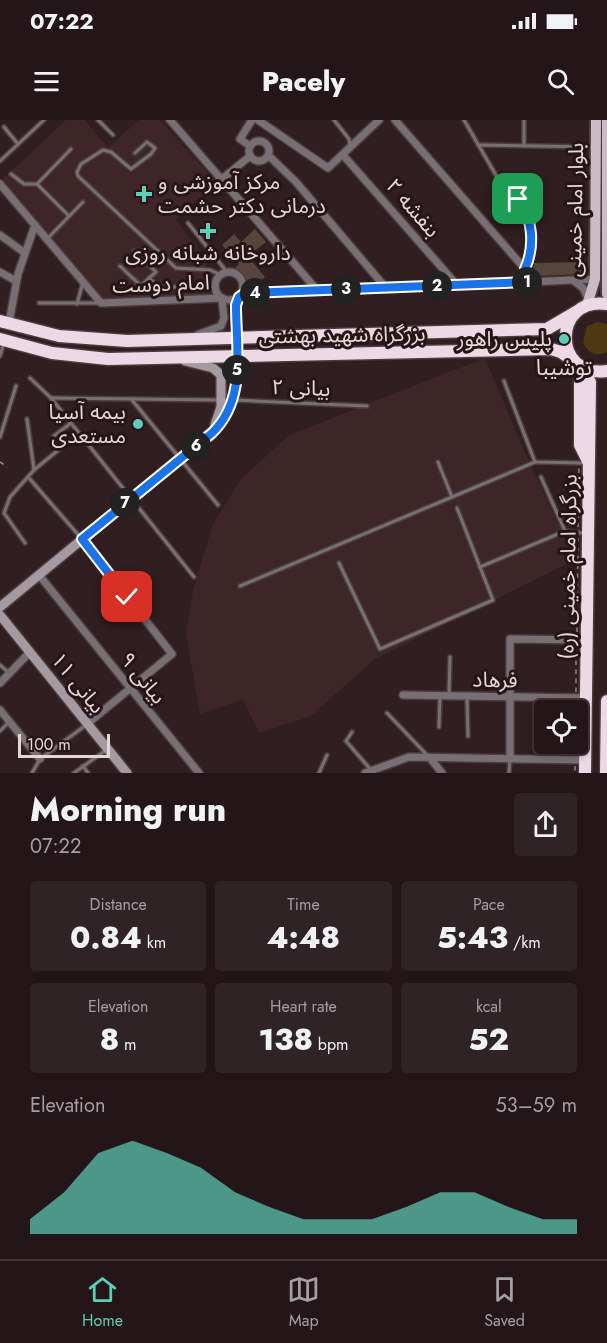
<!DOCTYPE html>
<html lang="en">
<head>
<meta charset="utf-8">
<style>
  body { margin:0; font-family:Jost,"Noto Sans Arabic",sans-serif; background:#302325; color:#f1f3f6; height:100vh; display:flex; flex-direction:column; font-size:22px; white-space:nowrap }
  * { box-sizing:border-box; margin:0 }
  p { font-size:20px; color:#a39fa2 }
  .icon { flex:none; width:33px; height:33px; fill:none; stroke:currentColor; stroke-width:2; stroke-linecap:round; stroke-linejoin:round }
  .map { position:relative; height:653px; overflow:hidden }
  .sheet { display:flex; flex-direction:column; background:#241618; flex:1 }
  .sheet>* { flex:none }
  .tools { position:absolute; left:534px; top:580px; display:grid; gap:12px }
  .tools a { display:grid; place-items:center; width:54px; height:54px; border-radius:6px; background:#241618; box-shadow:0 3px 9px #0003,0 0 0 2px #413537; font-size:30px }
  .scale { position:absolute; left:18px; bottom:15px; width:92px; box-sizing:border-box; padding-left:6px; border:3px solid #e4d7d8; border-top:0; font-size:16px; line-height:21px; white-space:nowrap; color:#e4d7d8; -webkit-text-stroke:4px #261517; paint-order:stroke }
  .pin { position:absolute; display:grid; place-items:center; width:51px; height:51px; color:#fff; margin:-26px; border-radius:12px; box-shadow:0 3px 9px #0006 }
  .km { position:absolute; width:30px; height:30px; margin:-15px; border-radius:50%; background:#222; color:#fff; font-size:16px; line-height:30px; text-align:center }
  .round { display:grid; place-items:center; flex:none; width:63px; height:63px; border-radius:6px; background:#302325 }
  .overview { display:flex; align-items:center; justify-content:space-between; height:102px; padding:0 30px }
  h1 { font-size:33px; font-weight:800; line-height:45px }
  .figures { display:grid; grid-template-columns:repeat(3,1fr); gap:9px; height:102px; padding:6px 30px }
  .figures div { display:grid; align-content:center; border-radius:6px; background:#302325; text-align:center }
  .figures b { font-size:30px; font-weight:800 }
  .figures small { font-size:16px; font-weight:400 }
  .figures p { font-size:16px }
  .chart { height:168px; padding:12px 30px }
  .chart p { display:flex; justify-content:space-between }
  .chart svg { width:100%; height:108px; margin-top:6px; fill:#5eceb8; opacity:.7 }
  .status { display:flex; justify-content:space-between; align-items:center; height:42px; padding:0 30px; background:#241618; direction:ltr }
  .status svg { height:16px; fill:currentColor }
  header { display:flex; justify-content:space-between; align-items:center; height:78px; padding:0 30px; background:#241618; font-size:27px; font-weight:800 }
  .tab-bar { display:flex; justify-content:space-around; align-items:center; height:84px; border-top:2px solid #413537; background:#241618; font-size:16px; color:#a39fa2 }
  .tab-bar a { display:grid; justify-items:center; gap:3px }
  .tab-bar .on { color:#5eceb8 }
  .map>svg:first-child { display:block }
  .built { fill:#3d2528 }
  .green { fill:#4e3811 }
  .building { fill:#57453d }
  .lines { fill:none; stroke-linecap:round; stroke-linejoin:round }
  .lane-casing { stroke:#4d3c3d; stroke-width:6 }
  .street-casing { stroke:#4d3c3d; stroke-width:10 }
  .secondary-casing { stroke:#4d3c3d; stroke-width:12 }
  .primary-casing { stroke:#4d3c3d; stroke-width:14 }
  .highway-casing { stroke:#4d3c3d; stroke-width:15 }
  .path { stroke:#938485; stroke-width:1.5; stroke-dasharray:4.5 4.5; stroke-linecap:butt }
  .lane { stroke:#776f74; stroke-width:3 }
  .street { stroke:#776f74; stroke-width:7 }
  .secondary { stroke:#a69aa2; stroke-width:9 }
  .primary { stroke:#cbbbc6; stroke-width:10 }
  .highway { stroke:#edd9e6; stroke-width:12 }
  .route-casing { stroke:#fff; stroke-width:12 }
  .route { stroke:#1a73e8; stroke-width:8 }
  .poi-dot { fill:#5eceb8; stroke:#261517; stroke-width:2 }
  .labels { text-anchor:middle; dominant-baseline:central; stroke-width:6; stroke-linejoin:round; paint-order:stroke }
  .poi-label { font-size:21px; fill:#e4d7d8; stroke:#261517; text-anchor:end }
  .street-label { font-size:21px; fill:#e4d7d8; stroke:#261517 }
  .neighbourhood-label { font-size:22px; fill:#e4d7d8; stroke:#261517 }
</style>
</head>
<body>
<div class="status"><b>07:22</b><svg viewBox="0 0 49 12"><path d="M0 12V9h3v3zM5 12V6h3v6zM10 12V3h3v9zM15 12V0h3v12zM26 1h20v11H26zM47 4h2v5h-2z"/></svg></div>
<header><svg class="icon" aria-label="menu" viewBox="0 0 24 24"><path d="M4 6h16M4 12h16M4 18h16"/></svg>Pacely<svg class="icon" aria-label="search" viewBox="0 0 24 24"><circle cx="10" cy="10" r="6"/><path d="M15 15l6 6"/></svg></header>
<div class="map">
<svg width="607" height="653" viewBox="0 0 607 653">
  <rect width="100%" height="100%" fill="#301e20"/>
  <g class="built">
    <polygon points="66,0 85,0 108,28 139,0 160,0 217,63 176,100 202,133 208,150 211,177 102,179 2,60"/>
    <polygon points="485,238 524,330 575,440 375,539 311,596 259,613 243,580 200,594 186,515 193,470 213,404 240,360 289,315"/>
  </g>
  <path class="green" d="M597,202l10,2v28c-11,5 -20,1 -24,-10l4,-16z"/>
  <g class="building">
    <polygon points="255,109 266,122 248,136 265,157 253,168 235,148 239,144 222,125 234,114 241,122"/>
    <polygon points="581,142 581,154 534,156 534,143"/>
  </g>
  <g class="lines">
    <g class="lane-casing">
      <g id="lane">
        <polyline points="98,0 113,15"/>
        <polyline points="334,0 349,19 350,26"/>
        <polyline points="464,0 501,64 527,91 530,137 526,147"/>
        <polyline points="524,0 524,26"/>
        <polyline points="4,7 18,24"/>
        <polyline points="478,25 594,27"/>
        <polyline points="135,33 147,22 155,28 151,34 131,49 111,32 103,30 81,44 77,52 78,56 176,148 210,150 221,155"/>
        <polyline points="0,41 44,0"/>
        <polyline points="11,54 24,64 37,64"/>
        <polyline points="69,96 37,64 71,29"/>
        <polyline points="188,103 227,152"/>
        <polyline points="48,118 83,82"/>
        <polyline points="134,131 156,152 149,158"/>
        <polyline points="120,146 141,166 149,158 159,167 215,167"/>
        <polyline points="39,183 100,183"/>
        <polyline points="77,184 83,162"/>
        <polyline points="0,236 4,222"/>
        <polyline points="30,258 51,278 194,457"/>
        <polyline points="504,261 535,342 584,343"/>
        <polyline points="51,278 220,280"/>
        <polyline points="132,280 218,385"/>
        <polyline points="234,280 367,286"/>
        <polyline points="54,316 71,303"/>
        <polyline points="0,317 16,266"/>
        <polyline points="438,342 452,377 535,342"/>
        <polyline points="34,350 79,313"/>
        <polyline points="541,357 565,411 583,413"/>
        <polyline points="29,358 81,418"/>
        <polyline points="457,388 480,447 565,411"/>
        <polyline points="25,423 4,393 10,377 34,350 27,299"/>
        <polyline points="339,443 380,529 493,480 480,447"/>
        <polyline points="240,466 452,377"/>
        <polyline points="0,545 8,552"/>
        <polyline points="449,574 450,537"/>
        <polyline points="467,577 468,616"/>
        <polyline points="387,593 427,635"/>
        <polyline points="439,607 440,577"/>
        <polyline points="0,611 8,603"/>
        <polyline points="352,612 346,621 371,650"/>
        <polyline points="83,646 88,653"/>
        <polyline points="32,653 40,639 86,605"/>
        <polyline points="74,653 106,630"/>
        <polyline points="319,653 327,635"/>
        <polyline points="509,653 510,639"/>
      </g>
    </g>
    <g class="street-casing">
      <g id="street">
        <polyline points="170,0 317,170"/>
        <polyline points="258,0 328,48 379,0"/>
        <polyline points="395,0 525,149 530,162"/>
        <circle cx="259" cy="31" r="10"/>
        <polyline points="250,26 240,19 252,0"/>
        <polyline points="343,35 457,165"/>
        <polyline points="269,36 296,62 386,168"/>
        <polyline points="222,59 250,36"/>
        <polyline points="0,64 101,183 222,178"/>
        <polyline points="0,115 25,133"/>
        <circle cx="229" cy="166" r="14"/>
        <polyline points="0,152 16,161"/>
        <polyline points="574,161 583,168 589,180"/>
        <polyline points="240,175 595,159"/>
        <polyline points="9,203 18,154 35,105"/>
        <polyline points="197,215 221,206 224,198 222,179"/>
        <polyline points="82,419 172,534 87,604"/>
        <polyline points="39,455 199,653"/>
        <polyline points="0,563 30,532"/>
        <polyline points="403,575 586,578"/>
        <polyline points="0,590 40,639"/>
        <polyline points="430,638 442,653"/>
        <polyline points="510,639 510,519 587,520"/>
        <polyline points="365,653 409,637 585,640"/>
      </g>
    </g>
    <g class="secondary-casing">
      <g id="secondary">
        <polyline points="185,241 213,248 221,255 221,287 215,305"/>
        <path d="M0,487l211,-174c36,-34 26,-83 25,-127l3,-9"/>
        <polyline points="0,495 127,653"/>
      </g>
    </g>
    <g class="primary-casing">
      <g id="primary">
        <polyline points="607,0 607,174"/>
        <polyline points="587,185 595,159 596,0"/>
      </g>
    </g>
    <g class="highway-casing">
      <g id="highway">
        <path d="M607,184c-55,-8 -55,75 0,67"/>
        <polyline points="0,201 59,216 127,221 547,209 576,192"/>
        <polyline points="0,219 52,233 108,239 551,229 561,232 575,242"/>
        <polyline points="577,244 580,252 580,325 588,341"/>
        <polyline points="579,245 590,262 585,653"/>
        <polyline points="606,653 607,581"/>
      </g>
    </g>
    <g class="path">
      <polyline points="0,342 8,347"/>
      <polyline points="578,407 579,346"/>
      <polyline points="577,512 578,418"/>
      <polyline points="576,572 576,526"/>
      <polyline points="576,591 576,583"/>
      <polyline points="575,632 575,624"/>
      <polyline points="575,646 575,653"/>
    </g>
    <use href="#lane" class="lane"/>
    <use href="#street" class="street"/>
    <use href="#secondary" class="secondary"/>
    <use href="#primary" class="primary"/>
    <use href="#highway" class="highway"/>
  </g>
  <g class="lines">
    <g class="route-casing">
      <path id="route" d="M127,477l-45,-58 130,-106c35,-34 24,-84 24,-128l3,-8 6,-4 285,-11 -5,-13c10,-23 8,-51 -7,-70"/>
    </g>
    <use href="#route" class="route"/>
  </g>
  <g class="poi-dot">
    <path d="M141 65h6v6h6v6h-6v6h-6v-6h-6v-6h6z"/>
    <path d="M205 102h6v6h6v6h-6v6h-6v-6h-6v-6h6z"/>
    <circle cx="564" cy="219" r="6"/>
    <circle cx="138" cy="304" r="6"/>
  </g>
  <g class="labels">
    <g class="poi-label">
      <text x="158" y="62" text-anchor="start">مرکز آموزشی و<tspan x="158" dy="24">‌درمانی دکتر حشمت</tspan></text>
      <text x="208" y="133" text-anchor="middle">داروخانه شبانه روزی</text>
      <text x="552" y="219">پلیس راهور</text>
      <text x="126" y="292">بیمه آسیا<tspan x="126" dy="24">مستعدی</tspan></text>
    </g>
    <g class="street-label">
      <text transform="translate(413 88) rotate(49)">بنفشه ۲</text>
      <text transform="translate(575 90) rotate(-89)">بلوار امام خمینی</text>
      <text transform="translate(161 164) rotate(-2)">امام دوست</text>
      <text transform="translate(342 215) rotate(-1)">بزرگراه شهید بهشتی</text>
      <text transform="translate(301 268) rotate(2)">بیانی ۲</text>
      <text transform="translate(568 447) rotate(-89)">بزرگراه امام خمینی (ره)</text>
      <text transform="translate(143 558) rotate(51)">بیانی ۹</text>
      <text transform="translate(495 560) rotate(1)">فرهاد</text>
      <text transform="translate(78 563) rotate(51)">بیانی ۱۱</text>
    </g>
    <g class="neighbourhood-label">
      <text x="564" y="247">توشیبا</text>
    </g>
  </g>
</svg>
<div class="tools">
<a><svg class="icon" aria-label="locate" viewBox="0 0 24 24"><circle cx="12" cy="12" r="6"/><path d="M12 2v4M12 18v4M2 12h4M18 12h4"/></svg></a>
</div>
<div class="scale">100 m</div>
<div class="pin" style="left:518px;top:79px;background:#1e9e55"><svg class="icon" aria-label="arrive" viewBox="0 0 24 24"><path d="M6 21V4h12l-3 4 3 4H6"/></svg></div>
<div class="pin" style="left:127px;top:477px;background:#d93025"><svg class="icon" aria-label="check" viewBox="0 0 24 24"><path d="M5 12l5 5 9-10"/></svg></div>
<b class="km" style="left:527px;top:162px">1</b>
<b class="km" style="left:437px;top:166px">2</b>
<b class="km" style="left:346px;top:169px">3</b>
<b class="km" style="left:255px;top:173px">4</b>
<b class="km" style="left:237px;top:250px">5</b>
<b class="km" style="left:196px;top:326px">6</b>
<b class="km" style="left:125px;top:383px">7</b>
</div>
<section class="sheet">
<div class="overview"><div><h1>Morning run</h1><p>07:22</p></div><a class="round"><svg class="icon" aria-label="share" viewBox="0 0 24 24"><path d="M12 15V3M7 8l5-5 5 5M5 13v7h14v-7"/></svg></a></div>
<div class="figures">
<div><p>Distance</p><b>0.84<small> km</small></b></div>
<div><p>Time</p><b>4:48</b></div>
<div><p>Pace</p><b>5:43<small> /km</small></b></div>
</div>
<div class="figures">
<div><p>Elevation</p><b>8<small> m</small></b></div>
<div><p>Heart rate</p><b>138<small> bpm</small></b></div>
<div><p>kcal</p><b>52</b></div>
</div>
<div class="chart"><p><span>Elevation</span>53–59 m</p>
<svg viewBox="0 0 160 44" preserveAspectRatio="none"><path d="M0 44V38L10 27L20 11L30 6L40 11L50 17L60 27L70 33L80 38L90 38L100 38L110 33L120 27L130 27L140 33L150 38L160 38V44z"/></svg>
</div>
</section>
<nav class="tab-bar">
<a class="on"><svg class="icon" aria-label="home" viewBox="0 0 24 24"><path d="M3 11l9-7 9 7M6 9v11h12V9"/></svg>Home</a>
<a><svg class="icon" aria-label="map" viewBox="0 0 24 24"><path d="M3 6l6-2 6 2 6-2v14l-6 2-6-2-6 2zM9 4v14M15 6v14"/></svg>Map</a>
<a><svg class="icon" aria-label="saved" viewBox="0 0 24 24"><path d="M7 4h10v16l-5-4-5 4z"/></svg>Saved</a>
</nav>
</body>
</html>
